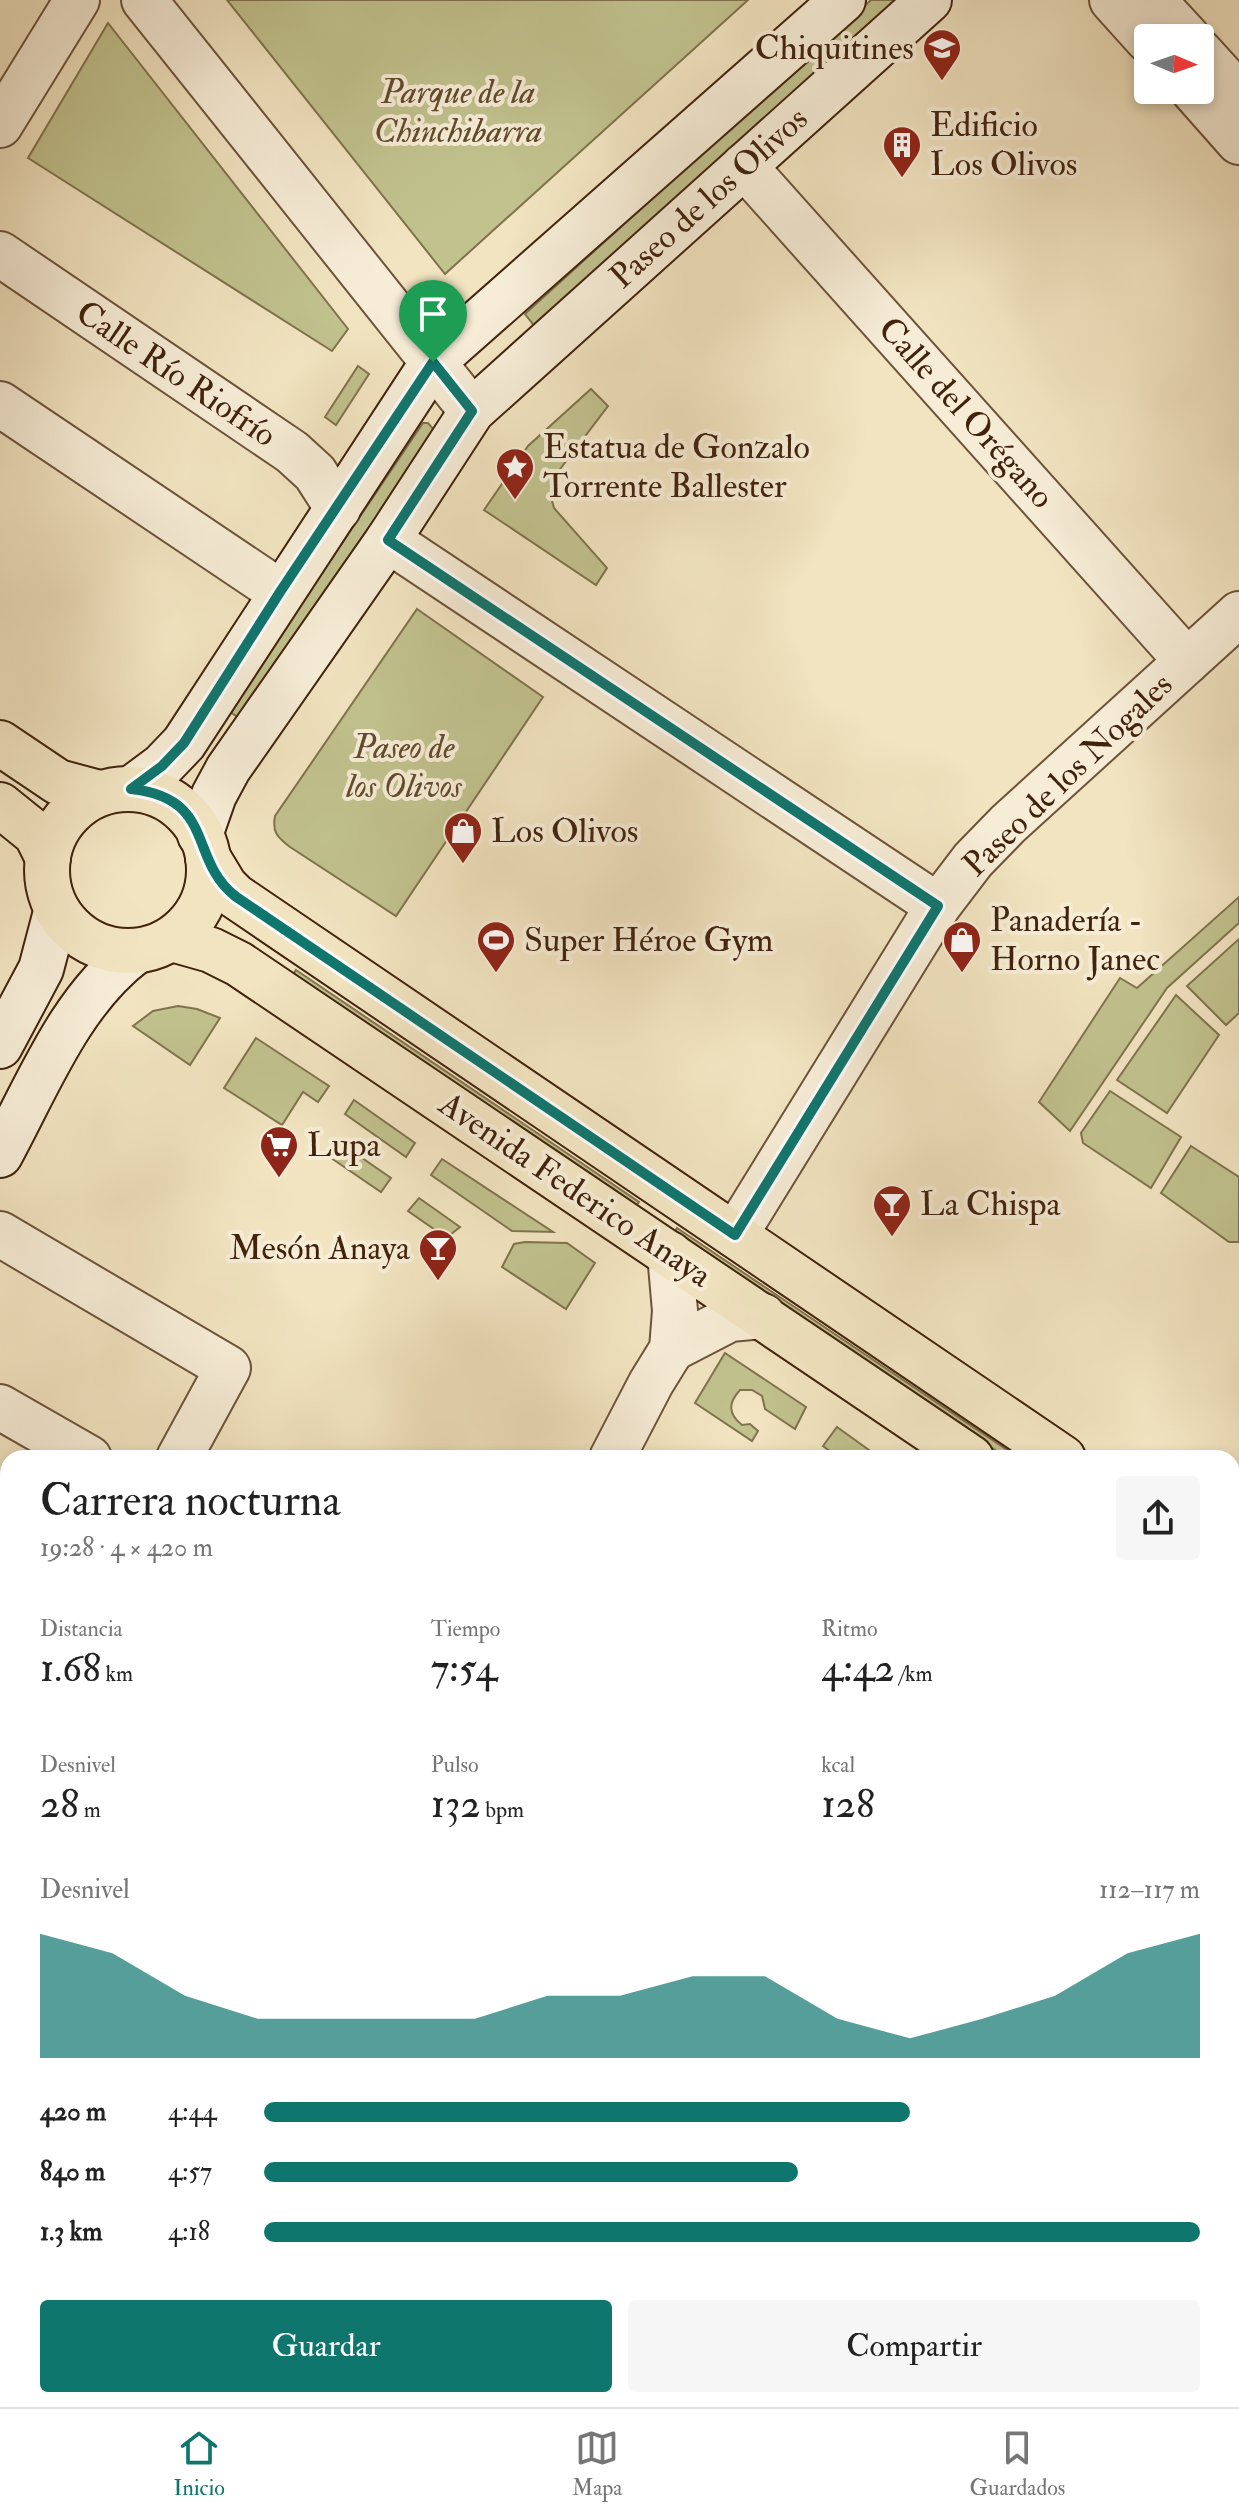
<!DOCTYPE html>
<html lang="es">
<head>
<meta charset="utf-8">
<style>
  body { margin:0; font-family:"IM FELL Double Pica",serif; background:#f6f6f6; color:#222; height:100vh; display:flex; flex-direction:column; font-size:30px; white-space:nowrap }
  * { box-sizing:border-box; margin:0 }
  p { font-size:26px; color:#767676 }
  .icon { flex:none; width:44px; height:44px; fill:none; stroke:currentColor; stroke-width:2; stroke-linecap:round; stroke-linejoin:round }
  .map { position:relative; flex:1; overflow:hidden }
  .side { position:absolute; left:0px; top:1450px; width:1240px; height:958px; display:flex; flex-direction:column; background:#fff; border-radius:24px 24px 0 0; box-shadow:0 4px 12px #0003 }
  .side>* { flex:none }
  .needle { width:52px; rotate:92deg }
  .fabs { position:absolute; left:1134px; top:24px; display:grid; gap:16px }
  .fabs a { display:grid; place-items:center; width:80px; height:80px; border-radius:8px; background:#fff; box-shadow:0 4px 12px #0003; font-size:40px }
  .pin { position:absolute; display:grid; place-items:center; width:68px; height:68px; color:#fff; margin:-82px -34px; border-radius:50% 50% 50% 0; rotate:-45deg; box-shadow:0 0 8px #0007 }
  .pin .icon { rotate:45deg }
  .round { display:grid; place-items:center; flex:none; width:84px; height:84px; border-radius:8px; background:#f6f6f6 }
  .head { display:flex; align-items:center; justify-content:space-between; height:136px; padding:0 40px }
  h1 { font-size:44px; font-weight:600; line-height:60px }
  .figures { display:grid; grid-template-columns:repeat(3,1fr); gap:12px; height:136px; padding:8px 40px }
  .figures div { display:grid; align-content:center }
  .figures b { font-size:40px; font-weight:600 }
  .figures small { font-size:22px; font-weight:400 }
  .figures p { font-size:22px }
  .chart { height:224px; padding:16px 40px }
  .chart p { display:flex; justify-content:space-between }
  .chart svg { width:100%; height:144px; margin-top:8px; fill:#0f766e; opacity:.7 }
  .cta { display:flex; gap:16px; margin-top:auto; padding:16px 40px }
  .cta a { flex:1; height:92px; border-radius:8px; background:#0f766e; color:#fff; font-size:32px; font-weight:600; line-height:92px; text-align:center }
  .cta a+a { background:#f6f6f6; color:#222 }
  ul { padding:0 40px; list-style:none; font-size:26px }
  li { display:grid; grid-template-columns:128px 96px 1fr; align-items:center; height:60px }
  li i { height:20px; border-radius:10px; background:#0f766e }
  .tab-bar { display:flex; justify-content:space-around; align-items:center; height:112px; border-top:2px solid #e0e0e0; background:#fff; font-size:22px; color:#767676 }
  .tab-bar a { display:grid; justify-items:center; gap:4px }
  .tab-bar .selected { color:#0f766e }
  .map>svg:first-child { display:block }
  .green { fill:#c1c28e; stroke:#81724e; stroke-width:2 }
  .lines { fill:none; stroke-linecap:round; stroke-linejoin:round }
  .minor-casing { stroke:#6d533a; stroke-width:48 }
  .secondary-casing { stroke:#41230d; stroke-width:48 }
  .primary-casing { stroke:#41230d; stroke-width:48 }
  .minor { stroke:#f7edd7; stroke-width:44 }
  .secondary { stroke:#f7edd7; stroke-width:44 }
  .primary { stroke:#f2e4c1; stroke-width:44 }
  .route-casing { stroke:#fff; stroke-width:16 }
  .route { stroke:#0f766e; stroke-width:10 }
  .labels { text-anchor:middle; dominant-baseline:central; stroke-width:8; stroke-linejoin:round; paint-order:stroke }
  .poi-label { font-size:34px; fill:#41230d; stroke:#f7edd7; text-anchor:start }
  .park-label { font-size:34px; font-style:italic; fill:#614b2d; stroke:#f7edd7 }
  .street-label { font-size:34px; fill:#41230d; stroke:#f7edd7 }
</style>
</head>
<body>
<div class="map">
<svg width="1239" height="2407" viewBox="0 0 1239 2407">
  <rect width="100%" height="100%" fill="#f2e4c1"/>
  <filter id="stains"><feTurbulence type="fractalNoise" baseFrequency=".0025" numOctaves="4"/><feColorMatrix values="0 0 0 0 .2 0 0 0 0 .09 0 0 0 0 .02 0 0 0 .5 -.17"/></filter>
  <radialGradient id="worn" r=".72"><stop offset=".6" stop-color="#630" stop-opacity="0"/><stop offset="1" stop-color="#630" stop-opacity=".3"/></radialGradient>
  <g class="green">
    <polygon points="227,0 748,0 445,274"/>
    <polygon points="871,0 896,0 536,328 525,314"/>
    <polygon points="108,23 348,329 332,351 28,158"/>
    <polygon points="358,366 369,374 336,425 325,417"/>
    <polygon points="591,389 608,406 551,481 551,497 554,508 607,568 596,585 484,510 528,446"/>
    <polygon points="423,423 428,423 435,431 243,721 229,711"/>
    <path d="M417,609l126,88 -147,219 -106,-69c-13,-10 -18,-15 -15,-31z"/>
    <polygon points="1239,897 1239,923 1167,988 1070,1131 1039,1102 1120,978 1137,988"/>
    <polygon points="1239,939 1239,1013 1226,1025 1187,986"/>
    <polygon points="296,970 639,1202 635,1207 292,976"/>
    <polygon points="1176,995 1219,1035 1167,1113 1117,1080"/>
    <polygon points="178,1006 197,1009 220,1018 190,1065 133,1026 153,1011"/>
    <polygon points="256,1038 329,1086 318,1102 303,1092 282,1125 224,1088"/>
    <polygon points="1110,1091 1181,1137 1151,1188 1083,1143 1081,1133"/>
    <polygon points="354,1100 415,1143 406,1157 345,1114"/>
    <polygon points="339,1142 391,1178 381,1192 331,1158 329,1151 332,1144"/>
    <polygon points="1191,1146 1239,1177 1239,1242 1229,1242 1161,1193"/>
    <polygon points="442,1159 553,1232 512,1231 431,1175"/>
    <polygon points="419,1198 460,1227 450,1235 441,1234 408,1211"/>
    <polygon points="677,1228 1019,1458 1007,1458 674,1233"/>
    <polygon points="525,1242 567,1243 595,1263 566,1309 502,1267 514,1244"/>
    <path d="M725,1353l81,54 -11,22 -30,-20 -3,-13 -10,-6h-12c-12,13 -12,24 2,35l8,-1 8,7 -6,10 -57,-38z"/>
    <polygon points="837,1427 880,1458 839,1458 823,1446"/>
  </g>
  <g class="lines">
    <g class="minor-casing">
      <g id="minor">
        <polyline points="144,0 472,411"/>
        <polyline points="1112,0 1148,40"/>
        <polyline points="1153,0 1188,38"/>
        <polyline points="1200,52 1239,95"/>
        <polyline points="1193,90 1239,142"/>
        <polyline points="0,125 77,0"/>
        <polyline points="744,166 1187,661"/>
        <polyline points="0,254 292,452 315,473 338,509"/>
        <polyline points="0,404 280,592"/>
        <polyline points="388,540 938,906"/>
        <polyline points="0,1234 228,1368 179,1458"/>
        <polyline points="735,1235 938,906 973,860 1008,824 1239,614"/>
        <polyline points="672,1349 730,1319 763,1316"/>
        <polyline points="0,1407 89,1458"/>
        <polyline points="612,1458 651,1383 672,1349 675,1311 670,1254"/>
        <polyline points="0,1593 8,1597"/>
        <polyline points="0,1655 8,1660"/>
        <polyline points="0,2106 8,2102"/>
        <polyline points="0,2288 8,2303"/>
        <polyline points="1232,2317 1239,2320"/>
        <polyline points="1232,2365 1239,2371"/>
        <polyline points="60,2400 64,2407"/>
        <polyline points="271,2400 275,2407"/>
        <polyline points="488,2400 492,2407"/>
        <polyline points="364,2407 378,2400"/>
      </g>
    </g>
    <g class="secondary-casing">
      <g id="secondary">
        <polyline points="131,789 162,766 184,743 433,362 843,0"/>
        <polyline points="200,835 214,795 228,769 388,540 472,411 929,0"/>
        <polyline points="0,1046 41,969 56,912"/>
        <path d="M0,1155c38,-70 70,-154 135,-203"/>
      </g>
    </g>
    <g class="primary-casing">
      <g id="primary">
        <polyline points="0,743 58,782 99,793"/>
        <circle cx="128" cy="870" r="81"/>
        <polyline points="0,805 36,834 48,858"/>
        <polyline points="208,858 225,886 235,896 1063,1458"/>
        <polyline points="172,939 211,950 239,964 971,1458"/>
        <polyline points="1232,1573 1239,1578"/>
        <polyline points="1232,1657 1239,1663"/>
      </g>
    </g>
    <use href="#minor" class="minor"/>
    <use href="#secondary" class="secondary"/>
    <use href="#primary" class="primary"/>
  </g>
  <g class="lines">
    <g class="route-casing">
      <path id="route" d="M433,362l39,49 -84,129 550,366 -203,329 -500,-339c-47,-37 -19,-98 -104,-107l31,-23 22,-23 96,-151z"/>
    </g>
    <use href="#route" class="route"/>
  </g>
  <defs>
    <g id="school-pin" transform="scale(2)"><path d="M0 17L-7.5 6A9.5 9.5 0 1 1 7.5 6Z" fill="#8f2418" stroke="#f7edd7"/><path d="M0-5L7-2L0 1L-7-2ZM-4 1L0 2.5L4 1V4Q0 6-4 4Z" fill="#fff"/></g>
    <g id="building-pin" transform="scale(2)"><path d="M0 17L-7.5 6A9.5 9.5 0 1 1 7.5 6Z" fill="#8f2418" stroke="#f7edd7"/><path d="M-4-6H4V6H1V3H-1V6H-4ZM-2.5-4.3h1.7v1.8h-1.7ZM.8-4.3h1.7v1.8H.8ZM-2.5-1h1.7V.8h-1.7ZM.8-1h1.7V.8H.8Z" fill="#fff"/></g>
    <g id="sight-pin" transform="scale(2)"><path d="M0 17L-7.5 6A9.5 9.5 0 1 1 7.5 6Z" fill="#8f2418" stroke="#f7edd7"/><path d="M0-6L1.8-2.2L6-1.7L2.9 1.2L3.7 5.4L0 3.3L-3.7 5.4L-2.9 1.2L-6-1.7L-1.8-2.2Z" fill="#fff"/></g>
    <g id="shop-pin" transform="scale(2)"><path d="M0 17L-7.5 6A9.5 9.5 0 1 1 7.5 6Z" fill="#8f2418" stroke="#f7edd7"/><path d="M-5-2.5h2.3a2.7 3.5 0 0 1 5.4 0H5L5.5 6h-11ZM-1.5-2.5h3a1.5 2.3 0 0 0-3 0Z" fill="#fff"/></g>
    <g id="stadium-pin" transform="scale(2)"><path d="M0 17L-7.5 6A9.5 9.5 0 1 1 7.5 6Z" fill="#8f2418" stroke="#f7edd7"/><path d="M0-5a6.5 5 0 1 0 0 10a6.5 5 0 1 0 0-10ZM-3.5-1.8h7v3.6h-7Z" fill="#fff"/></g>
    <g id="supermarket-pin" transform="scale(2)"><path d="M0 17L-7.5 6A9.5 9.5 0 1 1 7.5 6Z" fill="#8f2418" stroke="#f7edd7"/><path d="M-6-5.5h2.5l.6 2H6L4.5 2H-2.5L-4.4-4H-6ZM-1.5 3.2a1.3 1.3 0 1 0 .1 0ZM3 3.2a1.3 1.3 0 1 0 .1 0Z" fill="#fff"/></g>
    <g id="bar-pin" transform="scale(2)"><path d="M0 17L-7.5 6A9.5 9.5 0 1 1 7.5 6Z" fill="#8f2418" stroke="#f7edd7"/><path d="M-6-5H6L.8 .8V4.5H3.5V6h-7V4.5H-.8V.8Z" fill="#fff"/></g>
  </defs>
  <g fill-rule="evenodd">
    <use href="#school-pin" x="942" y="48"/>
    <use href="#building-pin" x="902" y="145"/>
    <use href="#sight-pin" x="515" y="467"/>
    <use href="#shop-pin" x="463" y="831"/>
    <use href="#stadium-pin" x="496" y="940"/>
    <use href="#shop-pin" x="962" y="940"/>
    <use href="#supermarket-pin" x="279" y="1145"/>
    <use href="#bar-pin" x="892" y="1204"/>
    <use href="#bar-pin" x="438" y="1248"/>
  </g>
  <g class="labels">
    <g class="poi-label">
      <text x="914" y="48" text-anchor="end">Chiquitines</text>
      <text x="930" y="125">Edificio<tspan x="930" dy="39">Los Olivos</tspan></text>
      <text x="543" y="447">Estatua de Gonzalo<tspan x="543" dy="39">Torrente Ballester</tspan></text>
      <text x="491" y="831">Los Olivos</text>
      <text x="990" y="920">Panadería -<tspan x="990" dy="39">Horno Janec</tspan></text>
      <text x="524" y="940">Super Héroe Gym</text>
      <text x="307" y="1145">Lupa</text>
      <text x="920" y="1204">La Chispa</text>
      <text x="410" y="1248" text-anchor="end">Mesón Anaya</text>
    </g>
    <g class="park-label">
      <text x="458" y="92">Parque de la<tspan x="458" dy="39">Chinchibarra</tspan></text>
      <text x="404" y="747">Paseo de<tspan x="404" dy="39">los Olivos</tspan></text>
    </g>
    <g class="street-label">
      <text transform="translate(709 198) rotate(-42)">Paseo de los Olivos</text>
      <text transform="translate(176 374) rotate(34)">Calle Río Riofrío</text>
      <text transform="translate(966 413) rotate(48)">Calle del Orégano</text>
      <text transform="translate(1068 775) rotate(-44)">Paseo de los Nogales</text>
      <text transform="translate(575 1190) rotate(34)">Avenida Federico Anaya</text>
    </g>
  </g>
  <rect width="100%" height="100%" filter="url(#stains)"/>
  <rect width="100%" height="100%" fill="url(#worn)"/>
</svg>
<div class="fabs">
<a><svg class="needle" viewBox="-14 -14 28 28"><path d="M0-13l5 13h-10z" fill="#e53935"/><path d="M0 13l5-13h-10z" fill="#767676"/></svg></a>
</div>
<div class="pin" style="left:433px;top:362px;background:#1e9e55"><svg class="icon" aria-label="arrive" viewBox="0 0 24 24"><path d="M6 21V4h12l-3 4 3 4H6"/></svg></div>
<section class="side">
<div class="head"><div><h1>Carrera nocturna</h1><p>19:28 · 4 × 420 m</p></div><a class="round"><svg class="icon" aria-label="share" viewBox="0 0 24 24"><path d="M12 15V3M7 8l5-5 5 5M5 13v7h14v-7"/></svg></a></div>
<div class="figures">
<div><p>Distancia</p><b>1.68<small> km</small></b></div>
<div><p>Tiempo</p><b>7:54</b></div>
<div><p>Ritmo</p><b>4:42<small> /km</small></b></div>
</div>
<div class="figures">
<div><p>Desnivel</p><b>28<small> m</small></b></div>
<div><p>Pulso</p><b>132<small> bpm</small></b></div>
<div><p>kcal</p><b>128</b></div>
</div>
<div class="chart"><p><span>Desnivel</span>112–117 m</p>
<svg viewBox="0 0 160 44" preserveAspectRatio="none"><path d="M0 44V6L10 12L20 25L30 32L40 32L50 32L60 32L70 25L80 25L90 19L100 19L110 32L120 38L130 32L140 25L150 12L160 6V44z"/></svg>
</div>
<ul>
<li><b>420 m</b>4:44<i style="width:69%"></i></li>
<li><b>840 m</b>4:57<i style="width:57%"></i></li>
<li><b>1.3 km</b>4:18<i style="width:100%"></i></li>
</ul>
<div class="cta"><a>Guardar</a><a>Compartir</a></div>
</section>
</div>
<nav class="tab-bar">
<a class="selected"><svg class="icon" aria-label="home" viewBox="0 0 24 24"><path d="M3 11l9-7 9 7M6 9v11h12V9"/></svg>Inicio</a>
<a><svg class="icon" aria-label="map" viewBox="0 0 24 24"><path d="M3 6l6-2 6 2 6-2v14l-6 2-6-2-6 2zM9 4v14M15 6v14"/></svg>Mapa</a>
<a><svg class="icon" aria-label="saved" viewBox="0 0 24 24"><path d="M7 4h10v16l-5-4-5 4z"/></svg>Guardados</a>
</nav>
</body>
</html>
